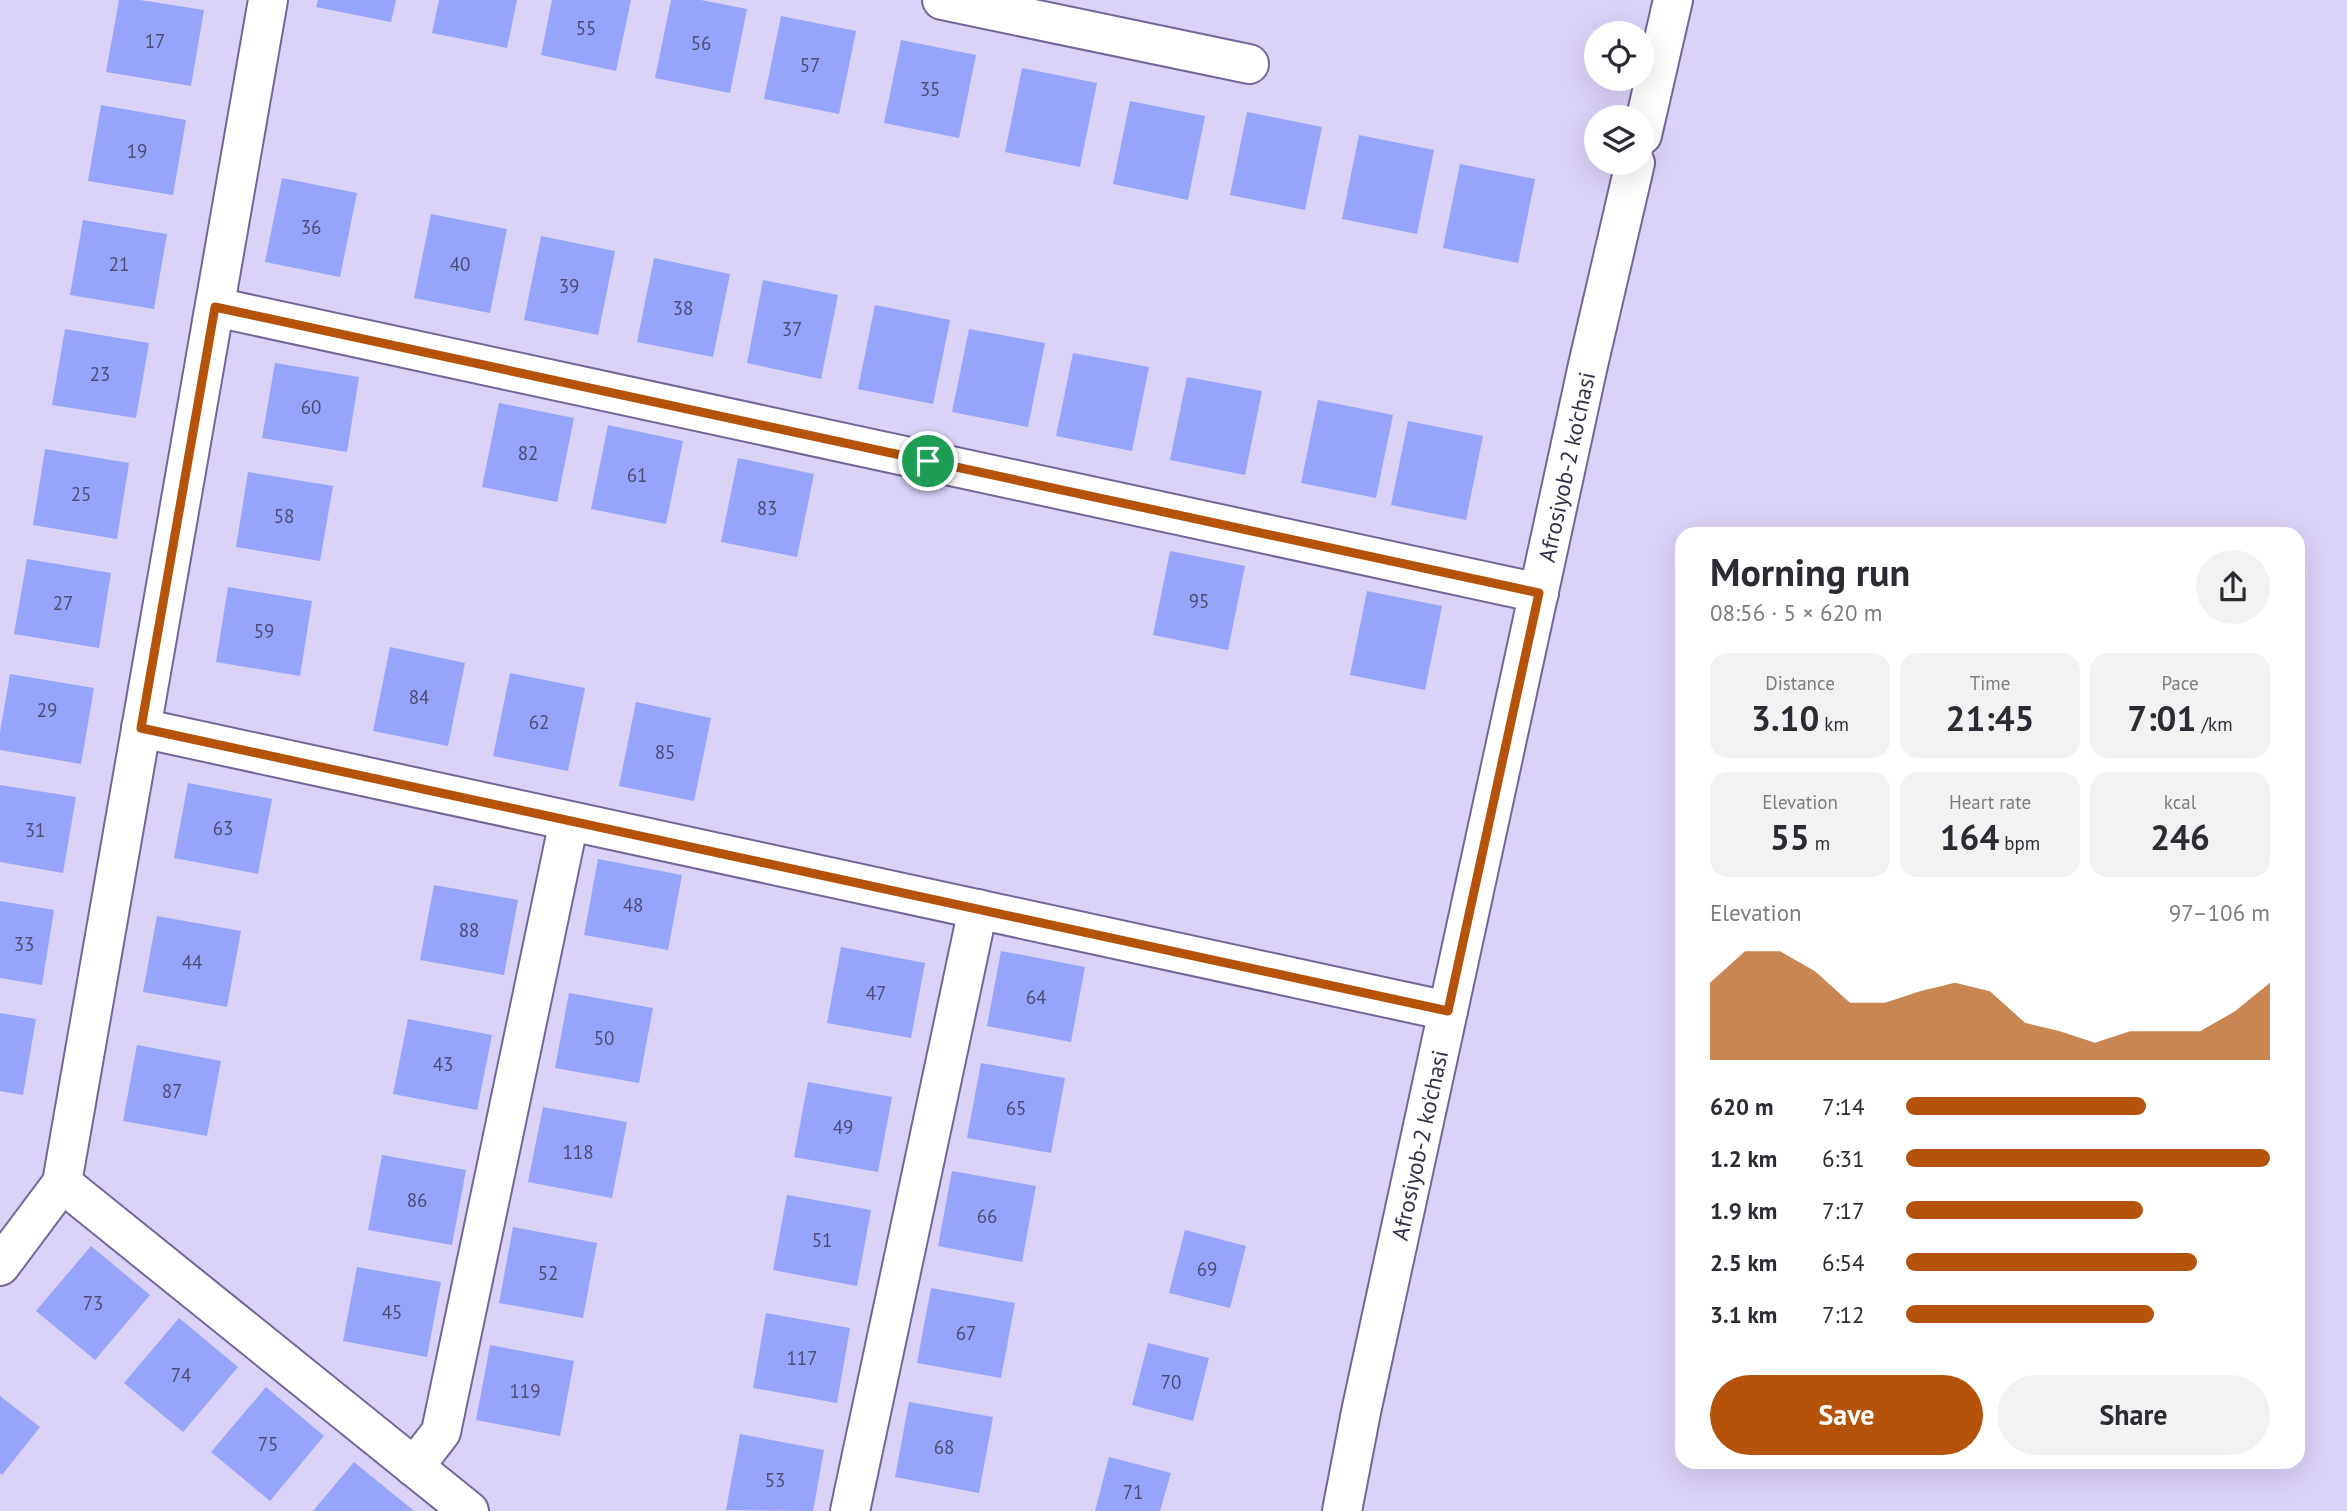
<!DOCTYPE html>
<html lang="en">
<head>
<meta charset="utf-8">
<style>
  body { margin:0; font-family:"PT Sans",sans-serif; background:#f2f2f3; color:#2b2b33; height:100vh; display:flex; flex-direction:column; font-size:26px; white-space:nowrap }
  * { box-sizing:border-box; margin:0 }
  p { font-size:23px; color:#7c7c81 }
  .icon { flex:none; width:38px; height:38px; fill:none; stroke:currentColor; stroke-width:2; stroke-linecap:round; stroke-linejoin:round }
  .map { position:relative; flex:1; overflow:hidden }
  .panel { position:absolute; left:1675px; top:527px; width:630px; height:942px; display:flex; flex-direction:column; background:#fff; border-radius:21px; box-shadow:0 7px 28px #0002 }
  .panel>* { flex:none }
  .buttons { position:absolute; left:1584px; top:21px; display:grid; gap:14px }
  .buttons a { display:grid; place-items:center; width:70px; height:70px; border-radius:50%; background:#fff; box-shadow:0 7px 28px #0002; font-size:35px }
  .pin { position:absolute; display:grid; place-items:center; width:60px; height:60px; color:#fff; margin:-30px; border:4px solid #fff; border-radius:50%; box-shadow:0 2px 7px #0007 }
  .round { display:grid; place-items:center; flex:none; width:74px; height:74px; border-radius:37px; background:#f2f2f3 }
  .overview { display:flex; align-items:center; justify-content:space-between; height:119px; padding:0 35px }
  h1 { font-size:38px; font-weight:700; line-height:52px }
  .figures { display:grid; grid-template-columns:repeat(3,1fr); gap:10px; height:119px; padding:7px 35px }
  .figures div { display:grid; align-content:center; border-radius:18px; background:#f2f2f3; text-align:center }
  .figures b { font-size:35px; font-weight:700 }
  .figures small { font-size:19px; font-weight:400 }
  .figures p { font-size:19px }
  .chart { height:196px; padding:14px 35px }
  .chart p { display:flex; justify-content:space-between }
  .chart svg { width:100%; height:126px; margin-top:7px; fill:#b45309; opacity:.7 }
  .button { display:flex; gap:14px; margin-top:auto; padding:14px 35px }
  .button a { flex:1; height:80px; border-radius:42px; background:#b45309; color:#fff; font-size:28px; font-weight:700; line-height:80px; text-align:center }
  .button a+a { background:#f2f2f3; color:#2b2b33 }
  ul { padding:0 35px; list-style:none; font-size:23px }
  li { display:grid; grid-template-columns:112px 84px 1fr; align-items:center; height:52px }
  li i { height:18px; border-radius:9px; background:#b45309 }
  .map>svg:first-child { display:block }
  .building { fill:#97a4fb }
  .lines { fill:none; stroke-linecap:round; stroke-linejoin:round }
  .minor-casing { stroke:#74659b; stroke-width:42 }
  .major-casing { stroke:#74659b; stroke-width:42 }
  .minor { stroke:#fff; stroke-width:38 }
  .major { stroke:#fff; stroke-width:38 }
  .route-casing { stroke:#fff; stroke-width:14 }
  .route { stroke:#b45309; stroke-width:9 }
  .labels { text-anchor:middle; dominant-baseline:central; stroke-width:7; stroke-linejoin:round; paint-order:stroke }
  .number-label { font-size:19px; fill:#4e4c74 }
  .street-label { font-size:23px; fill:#362f47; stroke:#f9f8fe }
</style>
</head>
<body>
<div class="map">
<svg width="2347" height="1511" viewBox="0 0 2347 1511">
  <rect width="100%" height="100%" fill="#dbd2f7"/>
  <g class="building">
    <polygon points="119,0 140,0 204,10 191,86 106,72"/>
    <polygon points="318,0 396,0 391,22 316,7"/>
    <polygon points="439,0 517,0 507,48 432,33"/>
    <polygon points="552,0 631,0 616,71 541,55"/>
    <polygon points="671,0 701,0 747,9 730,93 655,78"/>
    <polygon points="781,16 856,31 839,114 764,99"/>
    <polygon points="901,40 976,55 959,138 884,123"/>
    <polygon points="1022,68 1097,83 1080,167 1005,152"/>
    <polygon points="1130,101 1205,116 1188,200 1113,184"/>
    <polygon points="101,105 186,120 173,195 88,181"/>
    <polygon points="1247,112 1322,127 1305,210 1230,195"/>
    <polygon points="1359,135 1434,150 1417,234 1342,219"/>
    <polygon points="1460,164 1535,179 1518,263 1443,248"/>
    <polygon points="282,178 357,193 340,277 265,262"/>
    <polygon points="431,214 507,229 490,313 414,298"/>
    <polygon points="83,220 167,234 154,309 70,295"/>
    <polygon points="541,236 615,251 598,335 524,320"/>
    <polygon points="654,258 730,274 713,357 637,342"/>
    <polygon points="763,280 838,295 821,379 747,363"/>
    <polygon points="875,305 950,320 933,404 858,389"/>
    <polygon points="65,329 149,343 136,418 52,405"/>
    <polygon points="969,329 1045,343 1028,427 952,412"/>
    <polygon points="1073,353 1149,367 1132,451 1056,436"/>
    <polygon points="275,363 359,377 347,452 262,438"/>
    <polygon points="1187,377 1262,391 1245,475 1170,460"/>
    <polygon points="1318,400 1393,415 1376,498 1301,483"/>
    <polygon points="499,403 574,418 557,502 482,487"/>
    <polygon points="1408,421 1483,436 1466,520 1391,505"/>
    <polygon points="608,425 683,441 666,524 591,509"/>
    <polygon points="45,449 129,463 117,539 33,525"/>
    <polygon points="738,458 814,474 797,557 721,542"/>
    <polygon points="248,472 333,486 320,561 236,547"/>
    <polygon points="1170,551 1245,566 1228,650 1153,635"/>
    <polygon points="27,559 111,573 99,648 14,634"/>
    <polygon points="228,587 312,601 300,676 216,662"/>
    <polygon points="1367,591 1442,606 1425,690 1350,675"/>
    <polygon points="390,647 465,663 448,746 373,731"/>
    <polygon points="510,673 585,688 568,771 493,756"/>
    <polygon points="10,674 94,688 81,764 0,750 0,732"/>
    <polygon points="636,702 711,718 694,801 619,786"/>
    <polygon points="188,783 272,799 258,874 174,858"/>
    <polygon points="0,785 76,797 63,873 0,862"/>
    <polygon points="598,859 682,875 668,950 584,935"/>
    <polygon points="434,885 518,900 504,975 420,960"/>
    <polygon points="0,901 54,910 42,985 0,978"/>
    <polygon points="157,916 241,931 227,1007 143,992"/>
    <polygon points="841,947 925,963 911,1038 827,1023"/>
    <polygon points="1001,951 1085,967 1071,1042 987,1026"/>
    <polygon points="569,993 653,1008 639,1083 555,1068"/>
    <polygon points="0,1013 36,1019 23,1095 0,1091"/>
    <polygon points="408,1019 492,1035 477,1110 393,1094"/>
    <polygon points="137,1045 221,1061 207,1136 123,1121"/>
    <polygon points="981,1063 1065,1078 1051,1153 967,1138"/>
    <polygon points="808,1082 892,1097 878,1172 794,1157"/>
    <polygon points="543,1107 627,1122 612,1198 528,1182"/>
    <polygon points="382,1155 466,1170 452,1245 368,1230"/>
    <polygon points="952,1171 1036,1186 1022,1262 938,1246"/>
    <polygon points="787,1195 871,1210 857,1286 773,1270"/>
    <polygon points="513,1227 597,1243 583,1318 499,1303"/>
    <polygon points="1185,1230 1246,1246 1230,1308 1169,1293"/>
    <polygon points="91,1246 150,1295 95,1360 36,1311"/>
    <polygon points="357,1267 441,1282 427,1357 343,1341"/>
    <polygon points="931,1288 1015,1303 1001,1378 917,1363"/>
    <polygon points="766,1313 850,1328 837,1403 753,1388"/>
    <polygon points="179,1318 238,1367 183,1432 124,1383"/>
    <polygon points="1148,1343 1209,1358 1193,1421 1132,1405"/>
    <polygon points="490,1345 574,1361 560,1436 476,1420"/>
    <polygon points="266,1387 324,1436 270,1501 211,1452"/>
    <polygon points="0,1396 40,1427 2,1475 0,1473"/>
    <polygon points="909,1402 993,1417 979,1493 895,1477"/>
    <polygon points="740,1434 824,1450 813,1511 726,1510"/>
    <polygon points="1109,1457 1171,1473 1160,1511 1095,1511"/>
    <polygon points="354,1462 414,1511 313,1511"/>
  </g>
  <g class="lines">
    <g class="minor-casing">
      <g id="minor">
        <polyline points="942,0 1249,64"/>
        <polyline points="215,307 1539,593"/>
        <polyline points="141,728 1448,1011"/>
        <polyline points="62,1183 469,1511"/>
        <polyline points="0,1266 62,1183 268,0"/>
        <polyline points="414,1467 441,1432 569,821"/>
        <polyline points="850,1511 978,909"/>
      </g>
    </g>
    <g class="major-casing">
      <g id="major">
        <polyline points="1642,135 1673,0"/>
        <path id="s1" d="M1342,1511l19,-99 227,-1047 47,-202"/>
      </g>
    </g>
    <use href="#minor" class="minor"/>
    <use href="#major" class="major"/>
  </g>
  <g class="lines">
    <g class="route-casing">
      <polygon id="route" points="215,307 1539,593 1448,1011 141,728"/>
    </g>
    <use href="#route" class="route"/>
  </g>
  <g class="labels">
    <g class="number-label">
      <text x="586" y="28">55</text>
      <text x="155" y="41">17</text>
      <text x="701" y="43">56</text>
      <text x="810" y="65">57</text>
      <text x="930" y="89">35</text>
      <text x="137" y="151">19</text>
      <text x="311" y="227">36</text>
      <text x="119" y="264">21</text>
      <text x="460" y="264">40</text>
      <text x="569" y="286">39</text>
      <text x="683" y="308">38</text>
      <text x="792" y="329">37</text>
      <text x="100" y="374">23</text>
      <text x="311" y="407">60</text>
      <text x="528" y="453">82</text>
      <text x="637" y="475">61</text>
      <text x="81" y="494">25</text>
      <text x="767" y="508">83</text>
      <text x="284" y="516">58</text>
      <text x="1199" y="601">95</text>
      <text x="63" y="603">27</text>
      <text x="264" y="631">59</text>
      <text x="419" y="697">84</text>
      <text x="47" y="710">29</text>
      <text x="539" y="722">62</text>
      <text x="665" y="752">85</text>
      <text x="223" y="828">63</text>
      <text x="35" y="830">31</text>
      <text x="633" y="905">48</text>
      <text x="469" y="930">88</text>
      <text x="24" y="944">33</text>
      <text x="192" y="962">44</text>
      <text x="876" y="993">47</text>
      <text x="1036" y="997">64</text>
      <text x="604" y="1038">50</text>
      <text x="443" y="1064">43</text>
      <text x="172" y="1091">87</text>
      <text x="1016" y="1108">65</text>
      <text x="843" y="1127">49</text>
      <text x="578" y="1152">118</text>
      <text x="417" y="1200">86</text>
      <text x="987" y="1216">66</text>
      <text x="822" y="1240">51</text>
      <text x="1207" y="1269">69</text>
      <text x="548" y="1273">52</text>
      <text x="93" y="1303">73</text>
      <text x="392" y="1312">45</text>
      <text x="966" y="1333">67</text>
      <text x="802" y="1358">117</text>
      <text x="181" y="1375">74</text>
      <text x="1171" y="1382">70</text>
      <text x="525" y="1391">119</text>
      <text x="268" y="1444">75</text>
      <text x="944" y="1447">68</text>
      <text x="775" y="1480">53</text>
      <text x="1133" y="1492">71</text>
    </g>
    <g class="street-label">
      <text stroke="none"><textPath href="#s1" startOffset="1068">Afrosiyob-2 ko'chasi</textPath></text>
      <text stroke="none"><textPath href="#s1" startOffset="374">Afrosiyob-2 ko'chasi</textPath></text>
    </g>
  </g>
</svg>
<div class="buttons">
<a><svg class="icon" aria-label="locate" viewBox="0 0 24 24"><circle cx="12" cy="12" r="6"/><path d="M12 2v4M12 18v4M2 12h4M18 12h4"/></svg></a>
<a><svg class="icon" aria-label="layers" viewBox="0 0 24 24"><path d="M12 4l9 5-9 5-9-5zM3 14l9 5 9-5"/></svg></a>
</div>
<div class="pin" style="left:928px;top:461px;background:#1e9e55"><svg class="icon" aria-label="arrive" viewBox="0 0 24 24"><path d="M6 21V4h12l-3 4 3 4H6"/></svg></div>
<section class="panel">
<div class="overview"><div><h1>Morning run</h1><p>08:56 · 5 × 620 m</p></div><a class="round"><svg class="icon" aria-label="share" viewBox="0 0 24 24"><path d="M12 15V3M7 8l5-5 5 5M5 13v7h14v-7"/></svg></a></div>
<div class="figures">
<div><p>Distance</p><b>3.10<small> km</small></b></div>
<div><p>Time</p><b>21:45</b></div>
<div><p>Pace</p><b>7:01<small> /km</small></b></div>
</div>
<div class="figures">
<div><p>Elevation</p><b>55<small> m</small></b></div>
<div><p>Heart rate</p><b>164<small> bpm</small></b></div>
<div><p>kcal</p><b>246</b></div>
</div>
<div class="chart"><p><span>Elevation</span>97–106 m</p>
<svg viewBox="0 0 160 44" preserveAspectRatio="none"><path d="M0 44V17L10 6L20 6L30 13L40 24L50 24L60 20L70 17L80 20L90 31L100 34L110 38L120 34L130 34L140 34L150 27L160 17V44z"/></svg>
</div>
<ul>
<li><b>620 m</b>7:14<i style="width:66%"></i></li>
<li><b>1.2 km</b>6:31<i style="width:100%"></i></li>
<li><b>1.9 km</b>7:17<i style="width:65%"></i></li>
<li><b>2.5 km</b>6:54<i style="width:80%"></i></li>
<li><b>3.1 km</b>7:12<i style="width:68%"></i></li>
</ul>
<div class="button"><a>Save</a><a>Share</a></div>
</section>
</div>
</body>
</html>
